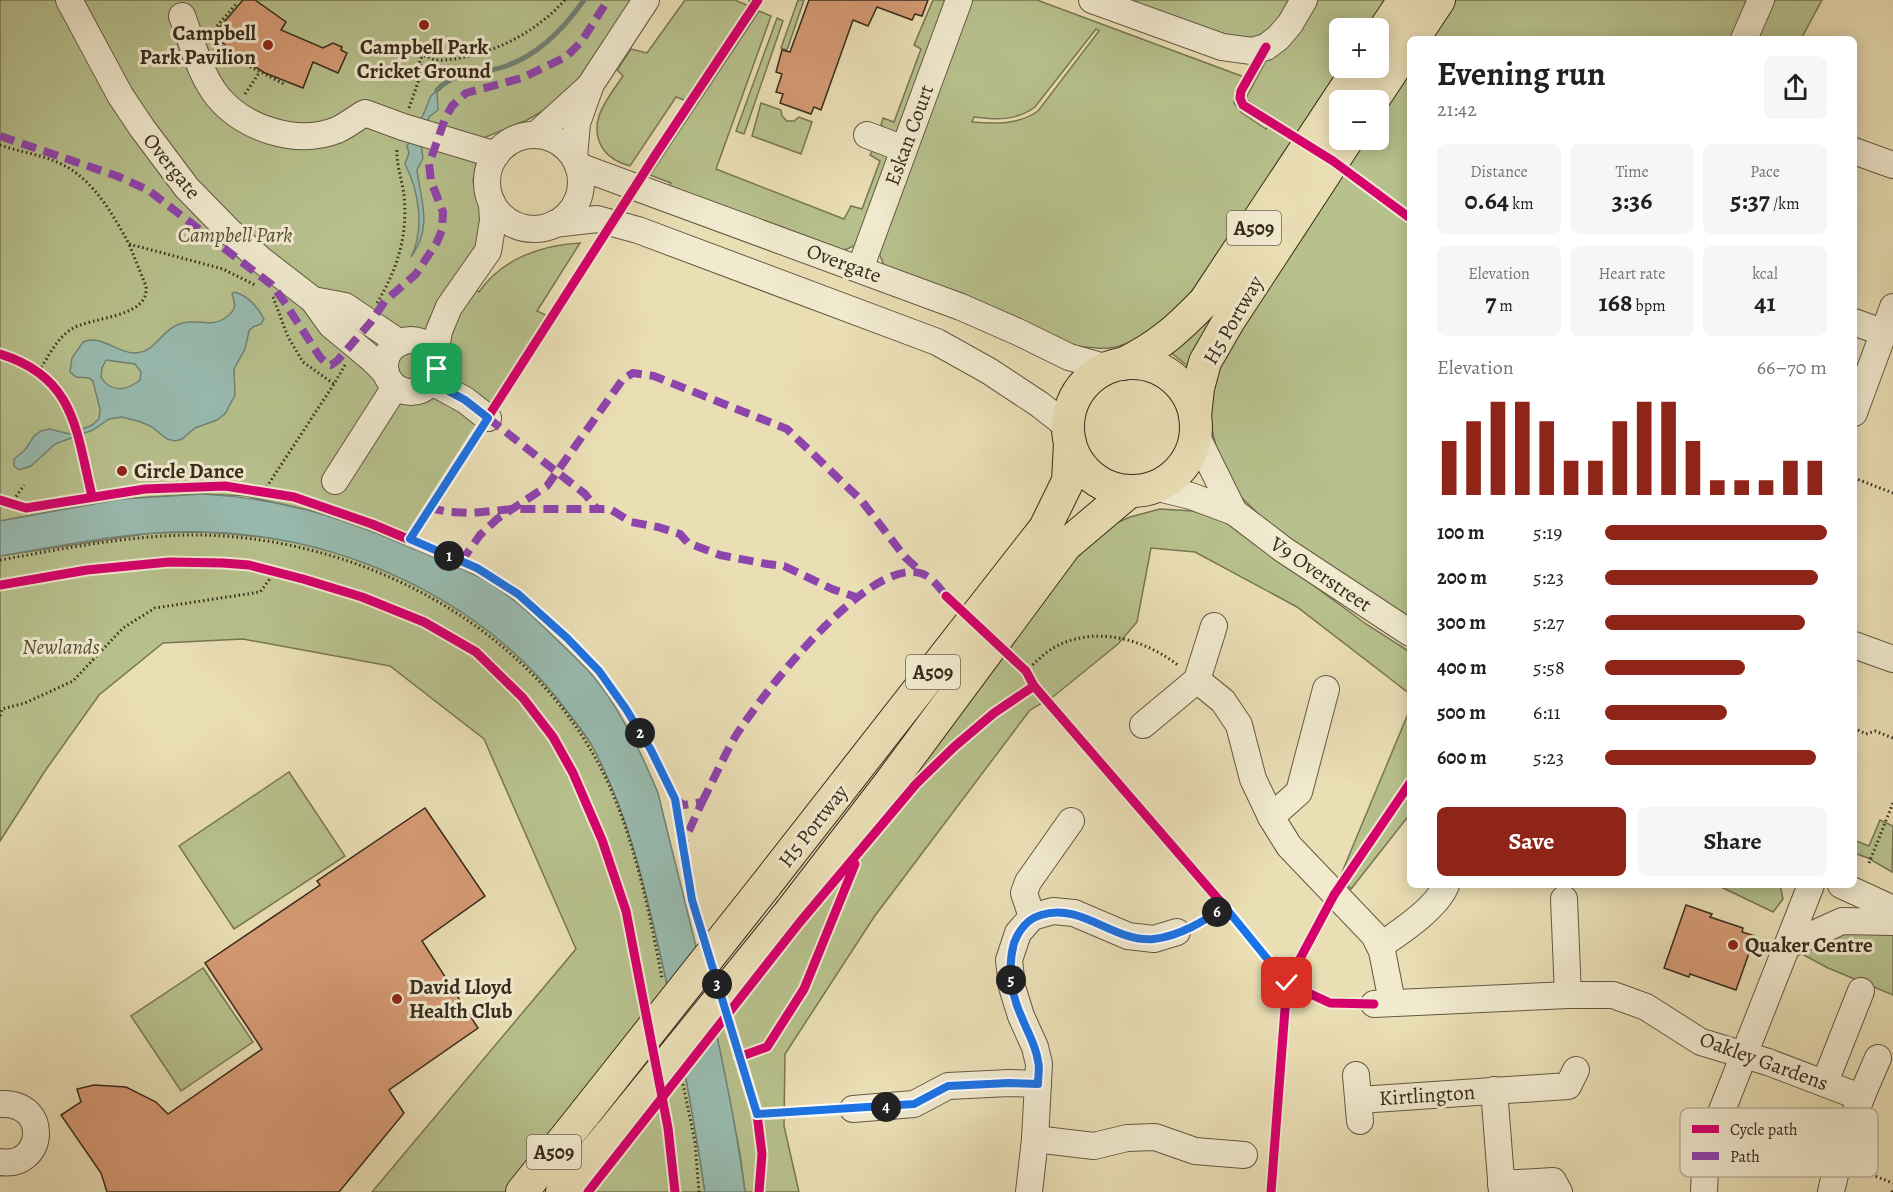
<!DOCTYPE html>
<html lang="en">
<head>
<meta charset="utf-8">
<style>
  body { margin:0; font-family:Alegreya,serif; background:#f6f6f6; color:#202124; height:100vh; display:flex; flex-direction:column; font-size:22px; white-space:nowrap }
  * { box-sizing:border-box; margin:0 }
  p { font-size:20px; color:#757577 }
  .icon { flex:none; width:33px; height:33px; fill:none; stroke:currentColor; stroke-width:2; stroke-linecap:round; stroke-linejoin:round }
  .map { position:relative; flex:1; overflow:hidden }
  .drawer { position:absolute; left:1407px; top:36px; width:450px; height:852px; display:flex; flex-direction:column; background:#fff; border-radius:9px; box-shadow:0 3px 15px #0003 }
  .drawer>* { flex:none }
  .buttons { position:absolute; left:1329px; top:18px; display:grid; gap:12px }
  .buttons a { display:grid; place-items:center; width:60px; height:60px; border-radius:9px; background:#fff; box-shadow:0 3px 15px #0003; font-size:30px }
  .pin { position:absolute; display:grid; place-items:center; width:51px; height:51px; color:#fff; margin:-26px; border-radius:12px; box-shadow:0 3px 9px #0006 }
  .km { position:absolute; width:30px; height:30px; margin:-15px; border-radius:50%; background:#222; color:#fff; font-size:16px; line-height:30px; text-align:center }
  .round { display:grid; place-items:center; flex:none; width:63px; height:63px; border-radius:9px; background:#f6f6f6 }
  .summary { display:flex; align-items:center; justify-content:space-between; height:102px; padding:0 30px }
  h1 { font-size:33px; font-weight:700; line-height:45px }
  .stats { display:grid; grid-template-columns:repeat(3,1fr); gap:9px; height:102px; padding:6px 30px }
  .stats div { display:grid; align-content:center; border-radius:9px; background:#f6f6f6; text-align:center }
  .stats b { font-size:26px; font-weight:700 }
  .stats small { font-size:16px; font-weight:400 }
  .stats p { font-size:16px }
  .chart { height:168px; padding:12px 30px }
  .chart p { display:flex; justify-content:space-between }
  .chart svg { width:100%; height:108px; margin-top:6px; stroke:#8f2418; stroke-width:6 }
  .primary-button { display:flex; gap:12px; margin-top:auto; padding:12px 30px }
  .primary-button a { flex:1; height:69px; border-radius:9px; background:#8f2418; color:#fff; font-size:24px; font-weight:700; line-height:69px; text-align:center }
  .primary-button a+a { background:#f6f6f6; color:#202124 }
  ul { padding:0 30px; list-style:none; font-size:20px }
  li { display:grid; grid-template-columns:96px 72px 1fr; align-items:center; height:45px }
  li i { height:15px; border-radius:8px; background:#8f2418 }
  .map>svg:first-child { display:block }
  .green { fill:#b7c18d; stroke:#777654; stroke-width:1.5; fill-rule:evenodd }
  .water { fill:#98bcb1; stroke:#718275; stroke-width:1.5; fill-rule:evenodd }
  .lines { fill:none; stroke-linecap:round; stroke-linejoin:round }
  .stream { stroke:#718275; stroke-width:5 }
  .building { fill:#d69b75; stroke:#372b1c; stroke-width:1.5 }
  .minor-casing { stroke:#645842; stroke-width:28 }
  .major-casing { stroke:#372b1c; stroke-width:34 }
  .path { stroke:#372b1c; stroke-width:3; stroke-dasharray:1.5 3; stroke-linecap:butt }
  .minor { stroke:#f1eacf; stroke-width:26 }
  .major { stroke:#eadeb5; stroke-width:32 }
  .major-bridge-casing { stroke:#372b1c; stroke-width:34; stroke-linecap:butt }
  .major-bridge { stroke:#eadeb5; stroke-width:32 }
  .quiet { stroke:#8e44ad; stroke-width:8; stroke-dasharray:15 8; stroke-linecap:butt }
  .cycleway-casing { stroke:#f1eacf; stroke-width:13 }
  .cycleway { stroke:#d6006c; stroke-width:9 }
  .route-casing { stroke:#fff; stroke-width:12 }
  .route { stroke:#1a73e8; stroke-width:8 }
  .poi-dot { fill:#8f2418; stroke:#f1eacf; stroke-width:2 }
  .labels { text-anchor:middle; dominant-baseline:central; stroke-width:6; stroke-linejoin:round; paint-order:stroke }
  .shield { fill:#f1eacf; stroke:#6f6452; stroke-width:1.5 }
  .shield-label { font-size:20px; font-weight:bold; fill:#372b1c }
  .poi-label { font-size:21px; font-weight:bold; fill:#372b1c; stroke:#f1eacf; text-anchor:start }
  .street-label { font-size:21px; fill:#372b1c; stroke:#f1eacf }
  .park-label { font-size:21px; font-style:italic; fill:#575038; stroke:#f1eacf }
  .key { fill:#f1eacf; stroke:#b9b199; stroke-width:1.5 }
  .key-label { font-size:16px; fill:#372b1c }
</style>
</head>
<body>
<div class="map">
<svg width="1893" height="1192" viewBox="0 0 1893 1192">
  <rect width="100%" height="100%" fill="#eadeb5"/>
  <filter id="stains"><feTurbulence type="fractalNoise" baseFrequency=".00333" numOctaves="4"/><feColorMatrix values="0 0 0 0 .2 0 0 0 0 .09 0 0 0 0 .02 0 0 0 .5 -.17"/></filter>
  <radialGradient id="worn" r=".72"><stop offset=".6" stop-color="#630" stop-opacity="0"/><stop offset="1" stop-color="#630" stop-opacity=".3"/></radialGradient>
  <g class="green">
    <path d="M0,0h646l-86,101 -33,19 -46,19 -8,43 15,10 4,11 -26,80 13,9c23,-33 62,-47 101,-49l-43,68 11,5 -11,16 4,3 -131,204 -2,7 -83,-32 -79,-18 -43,-2 -82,5 -121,22z"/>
    <path d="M685,0h50l16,7 -64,94 -11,-4 -46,69c-11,-3 -20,-7 -27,-17 -17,-27 5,-51 20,-73l-6,-6 14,-21 16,4z"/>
    <polygon points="798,0 804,0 787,50 781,48"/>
    <polygon points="933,0 951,0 900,132 893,134 881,125 883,118 894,122 921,49 914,45"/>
    <path d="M970,0h67l207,77 -7,13 -3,13 8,10 24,16 7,-11 -26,-18 -1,-2 23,-43 46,-55h76l-20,28h-31v40h5l-160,233c-20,21 -46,43 -76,47 -11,1 -23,-1 -33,-2l-192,-81 -6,-14zM1096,29l3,2 -61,80c-20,14 -43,13 -66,11l2,-5c22,3 42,4 61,-10z"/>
    <polygon points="1122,0 1293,0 1281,19 1258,39 1238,41"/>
    <polygon points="1439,0 1822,0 1801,39 1413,39"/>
    <polygon points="759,11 771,16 716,169 844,219 851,206 862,209 880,161 870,155 874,148 882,149 889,159 858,239 854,246 842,251 667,190 671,183 650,175"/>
    <polygon points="777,18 783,21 744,134 736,131"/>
    <polygon points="1410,44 1410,620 1279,534 1239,495 1220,461 1208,415 1228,322 1347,140 1378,140 1378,100"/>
    <polygon points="761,103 781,110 782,116 787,121 794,121 799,117 812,122 801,154 752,136"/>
    <polygon points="1339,123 1340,140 1188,366 1170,352"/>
    <polygon points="1160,509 1193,511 1227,522 1366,624 1410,652 1410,694 1297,607 1195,552 1151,548 1137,622 1118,644 1054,696 1030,710 874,917 785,1054 784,1126 799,1192 745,1192 740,1154 716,1031 800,922 1066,545 1130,517"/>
    <path d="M203,532c31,2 62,4 92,10 86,18 173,63 236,125 14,14 26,30 38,46 9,13 19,25 27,39 30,55 43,115 58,175 21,88 38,176 51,265h-143l58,-70 -10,-39 -88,109h-150l204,-243 -92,-210 -94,-73 -147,-27 -80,4 -64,52 -54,76 -45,70v-285l151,-23z"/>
    <polygon points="1410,709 1410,814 1351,889 1340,877"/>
    <polygon points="289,772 345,856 234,929 179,846"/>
    <polygon points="1880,820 1893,826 1892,872 1868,858 1854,853 1854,840 1869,846"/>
    <polygon points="1717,885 1780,885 1783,899 1773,912"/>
    <polygon points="1893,922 1893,995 1828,968 1787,946"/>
    <polygon points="203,968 253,1042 181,1091 131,1016"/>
  </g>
  <g class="water">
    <path d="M437,90l1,20 -9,7 -8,28 2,13 -6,12c4,32 16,57 -6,87 14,-28 8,-66 -6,-93l4,-11 -2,-7 16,-31 8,-19z"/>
    <path d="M234,292c13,3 24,15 30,27l-3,5 -8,3 -4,4 -4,18 -11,20 1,26 -10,19 -8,6 -22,8 -13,11 -7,2 -8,-2 -15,-12 -11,-5 -19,-5 -13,2 -16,11 -38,14 -24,22 -12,4 -5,-4v-7l11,-9 9,-14 7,-5 8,-2 21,5 22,-9 7,-6 1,-10 -7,-28 -4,-3 -13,-1 -6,-5 2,-14 11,-16c19,-8 33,11 52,11 21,-1 25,-21 42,-28 18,-9 35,6 52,-10 8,-7 6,-12 3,-21zM106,360l29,4 6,8 -1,8c-13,11 -30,13 -39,-3l1,-9z"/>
    <path d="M203,494c74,4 128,20 197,49 27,12 56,22 83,36 25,14 47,34 67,54 16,16 34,31 48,49 26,34 44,72 60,111 32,132 69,264 87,399h-40c-13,-86 -29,-172 -49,-256 -15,-64 -30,-124 -60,-183 -7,-15 -19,-29 -29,-42 -84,-112 -225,-176 -364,-179 -69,-2 -136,13 -203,24v-35l121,-22z"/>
  </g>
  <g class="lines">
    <path class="stream" d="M437,90c22,-22 42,-14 69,-24 32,-11 59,-39 78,-66"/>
  </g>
  <g class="building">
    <polygon points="243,0 255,0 286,22 281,30 323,48 333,43 342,47 341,50 347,53 338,73 313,62 303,88 265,73 241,58 213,35"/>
    <polygon points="809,0 928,0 922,16 915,14 912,20 877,7 868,26 853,20 821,110 814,107 811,114 780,103 783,94 776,92 782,74 776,72 782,50 790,52"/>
    <polygon points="425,808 485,896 422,941 478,1028 389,1090 404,1113 339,1192 107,1192 101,1173 61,1115 81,1102 77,1089 94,1085 126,1087 156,1102 168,1114 262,1049 205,963 320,885 317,881"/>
    <polygon points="1686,905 1712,914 1710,917 1743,928 1742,932 1755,936 1736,990 1690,974 1689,977 1664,968"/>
  </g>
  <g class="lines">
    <g class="minor-casing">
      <g id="minor">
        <polyline points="69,0 120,95 142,128 187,188 231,233 260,259 313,300 331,325 372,359 386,373"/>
        <polyline points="1092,0 1222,47 1252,51 1266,47 1278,38 1290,24 1304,0"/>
        <path d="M182,16c10,26 18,59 36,81 27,32 79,49 119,33 9,-4 19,-12 28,-17l38,14 93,28"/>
        <polyline points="1744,39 1761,0"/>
        <polyline points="536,135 589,87"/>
        <polyline points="867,135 904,149"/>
        <circle cx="534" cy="182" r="47"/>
        <polyline points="1854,151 1893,165"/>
        <polyline points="574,157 577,123 591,84 646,0"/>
        <polyline points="578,166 961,307 1018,332 1069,357 1108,368"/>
        <polyline points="554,224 597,219 638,230 937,342 989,371 1039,404 1067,426"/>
        <polyline points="860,269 959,0"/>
        <polyline points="313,300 345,306 400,343"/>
        <polyline points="1854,322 1884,333"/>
        <circle cx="411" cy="366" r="26"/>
        <polyline points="435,356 439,331 449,307 488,251 493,221 492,203"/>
        <polyline points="432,382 465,400 488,418"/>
        <polyline points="1854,413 1893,307"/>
        <polyline points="1195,433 1234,512"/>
        <polyline points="335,481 395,387"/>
        <polyline points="1154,487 1191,496 1234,512 1284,550 1410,633"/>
        <polyline points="1854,645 1893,659"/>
        <polyline points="1197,680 1223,701 1239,725 1253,779 1271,817 1289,846 1374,935 1382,951 1392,1002"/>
        <polyline points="1143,725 1197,680 1214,626"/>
        <polyline points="1271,817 1299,792 1326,689"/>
        <polyline points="1841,885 1893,909"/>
        <polyline points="1564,899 1568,995"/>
        <polyline points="1032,917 1024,893 1028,882 1071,821"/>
        <path d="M1380,946c20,-14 57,-38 66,-61"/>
        <polyline points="1787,946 1842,921 1893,922"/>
        <polyline points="1374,1004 1568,995 1613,995 1646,1007 1701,1042 1768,1062 1860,1097"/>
        <polyline points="1356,1075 1360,1121"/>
        <polyline points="1825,1082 1861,991"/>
        <polyline points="1494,1090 1502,1192"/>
        <polyline points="1359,1100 1568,1086 1576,1070"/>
        <path d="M0,1104c51,-3 45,65 0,58"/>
        <polyline points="853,1109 914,1104 948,1086 1009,1083 1038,1084"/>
        <polyline points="1035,1139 1094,1146 1127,1138 1155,1137 1195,1151 1244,1155"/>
        <polyline points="1501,1184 1553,1181 1559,1192"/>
        <polyline points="1029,1192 1035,1139 1039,1064 1035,1047 1021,1016 1012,987 1009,960 1018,933 1032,917 1053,911 1074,913 1128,936 1154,939 1177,932"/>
        <polyline points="1704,1192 1705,1168 1721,1113 1811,885"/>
        <path d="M1831,1192c10,-47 28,-91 47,-134"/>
      </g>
    </g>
    <g class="major-casing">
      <g id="major">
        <polyline points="1378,39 1404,0"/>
        <polyline points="1413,39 1439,0"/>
        <polyline points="1373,100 1410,44"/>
        <circle cx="1132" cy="427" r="64"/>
        <path d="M1123,364c36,-18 54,-34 82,-63l154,-233"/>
        <polyline points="1195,416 1198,388 1205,362 1228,322 1347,140"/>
        <polyline points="765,886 1045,528 1068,481 1070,443"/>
        <polyline points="791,911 889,784 1066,545 1130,491"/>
        <polyline points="522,1192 586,1112"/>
        <polyline points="562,1192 611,1133"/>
      </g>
    </g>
    <g class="path">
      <polyline points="749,0 756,3"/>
      <polyline points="211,33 237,3"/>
      <polyline points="214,40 239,61 286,85"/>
      <polyline points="423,68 429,67 432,60"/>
      <polyline points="245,94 259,73"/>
      <path d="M409,108l14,-40 -4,-4 3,-8h5c8,6 16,4 27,3 42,-6 82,-27 111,-59"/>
      <path d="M0,145c20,7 44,10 63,20 30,14 51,51 66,79l94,25 32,16"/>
      <polyline points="273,297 288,337 303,362 334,384 345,365"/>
      <path d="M377,303c21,-35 31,-68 27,-108 -2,-16 -8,-30 -7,-47"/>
      <path d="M39,371c9,-14 17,-31 31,-41 20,-14 80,-11 76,-44l-17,-42"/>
      <polyline points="1854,478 1893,493"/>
      <polyline points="264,491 334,384"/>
      <polyline points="11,504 24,485"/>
      <path d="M0,560c67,-12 135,-26 203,-25 153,4 311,83 389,217 38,64 56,153 70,226"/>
      <path d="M1026,671c9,-8 18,-18 29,-24 40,-22 90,-8 124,19"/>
      <polyline points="0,716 2,709 25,703 73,681 123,628 155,608 260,592 275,572"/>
      <polyline points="1854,728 1866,734 1875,731 1893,738"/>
      <polyline points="1869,863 1893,803"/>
      <polyline points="683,1084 695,1142 699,1192"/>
      <polyline points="1859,1170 1893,1183"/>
      <polyline points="1892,1192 1893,1188"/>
    </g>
    <use href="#minor" class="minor"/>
    <use href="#major" class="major"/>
    <g class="major-bridge-casing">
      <g id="major-bridge">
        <polyline points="586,1112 765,886"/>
        <polyline points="611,1133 791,911"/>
      </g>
    </g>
    <use href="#major-bridge" class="major-bridge"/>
    <g class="quiet">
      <polyline points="0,136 117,176 148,190 272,285 283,300 320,357 326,363 331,365 337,361 370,323 385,301 416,274 437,242 442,230 443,212 431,181 429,164 445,119 452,106 466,93 522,78 566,57 581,42 608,0"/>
      <polyline points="488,418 585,494 597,509"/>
      <polyline points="429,508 449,512 471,513 513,509 610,509 631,522 658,527 680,534 688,543 720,555 767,564 784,566 832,589 859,598"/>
      <polyline points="461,562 480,535 497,519 547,486 623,379 633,373 654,376 787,429 861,500 905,557 922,573"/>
      <polyline points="675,799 684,805 702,802 684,842"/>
      <path d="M702,802c11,-21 21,-44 33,-65 25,-40 132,-179 185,-164 11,3 19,14 26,23"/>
    </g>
    <g class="cycleway-casing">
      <g id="cycleway">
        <polyline points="1266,47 1241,91 1240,98 1243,105 1333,161 1410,218"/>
        <path d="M0,354c75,23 76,76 92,142"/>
        <polyline points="0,500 26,508 145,489 225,486 294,497 372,524 477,568 518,594 567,638 599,671 626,709 651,750 675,799 692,900 757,1114 762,1154 759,1192"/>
        <polyline points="410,539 656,154 758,0"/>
        <polyline points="0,585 87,570 169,562 223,563 249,565 303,579 362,597 424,622 476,652 523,698 553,737 573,773 602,840 626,911 668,1128 675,1192"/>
        <polyline points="946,596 1026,671 1034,686 1225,907 1287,983 1330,1003 1374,1004"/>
        <polyline points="739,1057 767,1047 804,989 855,864"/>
        <polyline points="757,1114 853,1109"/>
        <polyline points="588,1192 800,922 916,784 954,747 994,713 1034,686"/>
        <polyline points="1271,1192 1287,983 1334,895 1410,783"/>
      </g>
    </g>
    <use href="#cycleway" class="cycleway"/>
  </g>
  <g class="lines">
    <g class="route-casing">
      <path id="route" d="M437,369l-5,13 33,18 23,18 -78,121 67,29 41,26 49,44 32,33 27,38 25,41 24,49 17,101 65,214 157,-10 34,-18 61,-3 29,1c0,-8 2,-16 0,-23 -2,-15 -10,-28 -16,-43 -11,-24 -15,-49 -8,-75 5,-13 13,-24 27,-28 41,-13 73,28 113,24 26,-3 50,-18 71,-32l62,76"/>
    </g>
    <use href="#route" class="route"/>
  </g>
  <g class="poi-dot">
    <circle cx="424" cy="25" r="6"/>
    <circle cx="268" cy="45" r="6"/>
    <circle cx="122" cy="471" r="6"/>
    <circle cx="1733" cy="945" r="6"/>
    <circle cx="397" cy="999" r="6"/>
  </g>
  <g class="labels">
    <g class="shield">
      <rect x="1227" y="211" width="54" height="34" rx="4.5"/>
      <rect x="906" y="655" width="54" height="34" rx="4.5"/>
      <rect x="527" y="1135" width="54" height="34" rx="4.5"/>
    </g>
    <g class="shield-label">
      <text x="1254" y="228">A509</text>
      <text x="933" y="672">A509</text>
      <text x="554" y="1152">A509</text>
    </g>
    <g class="poi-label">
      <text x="256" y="33" text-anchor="end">Campbell<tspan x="256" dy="24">Park Pavilion</tspan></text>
      <text x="424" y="47" text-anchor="middle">Campbell Park<tspan x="424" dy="24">Cricket Ground</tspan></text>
      <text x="134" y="471">Circle Dance</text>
      <text x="1745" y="945">Quaker Centre</text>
      <text x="409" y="987">David Lloyd<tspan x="409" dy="24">Health Club</tspan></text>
    </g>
    <g class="street-label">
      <text transform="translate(909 135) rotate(-70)">Eskan Court</text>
      <text transform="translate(172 166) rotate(51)">Overgate</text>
      <text transform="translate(844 263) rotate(20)">Overgate</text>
      <text transform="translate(1233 320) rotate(-60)">H5 Portway</text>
      <text transform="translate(1321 574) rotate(34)">V9 Overstreet</text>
      <text transform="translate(813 826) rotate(-52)">H5 Portway</text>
      <text transform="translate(1764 1061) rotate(20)">Oakley Gardens</text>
      <text transform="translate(1427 1095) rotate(-4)">Kirtlington</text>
    </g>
    <g class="park-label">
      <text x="235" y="235">Campbell Park</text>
      <text x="61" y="647">Newlands</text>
    </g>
  </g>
  <rect x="1680" y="1108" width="198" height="69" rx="9" class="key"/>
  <rect x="1692" y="1125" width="27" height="8" fill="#d6006c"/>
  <rect x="1692" y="1152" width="27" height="8" fill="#8e44ad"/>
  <g class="key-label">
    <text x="1730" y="1135">Cycle path</text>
    <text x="1730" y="1162">Path</text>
  </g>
  <rect width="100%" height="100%" filter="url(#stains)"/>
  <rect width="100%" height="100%" fill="url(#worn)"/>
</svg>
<div class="buttons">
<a>+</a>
<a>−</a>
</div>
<div class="pin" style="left:437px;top:369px;background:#1e9e55"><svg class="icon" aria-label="arrive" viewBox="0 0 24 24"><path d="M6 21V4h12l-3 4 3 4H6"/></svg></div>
<div class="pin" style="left:1287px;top:983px;background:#d93025"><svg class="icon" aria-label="check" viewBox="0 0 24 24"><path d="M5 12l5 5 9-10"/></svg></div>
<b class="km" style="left:449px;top:556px">1</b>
<b class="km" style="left:640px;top:733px">2</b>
<b class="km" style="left:717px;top:984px">3</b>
<b class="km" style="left:886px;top:1107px">4</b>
<b class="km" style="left:1011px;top:980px">5</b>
<b class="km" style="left:1217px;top:912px">6</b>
<section class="drawer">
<div class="summary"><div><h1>Evening run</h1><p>21:42</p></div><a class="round"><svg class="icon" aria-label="share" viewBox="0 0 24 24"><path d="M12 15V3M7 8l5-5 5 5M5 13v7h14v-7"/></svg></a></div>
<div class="stats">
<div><p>Distance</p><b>0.64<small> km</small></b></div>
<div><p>Time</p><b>3:36</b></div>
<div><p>Pace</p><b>5:37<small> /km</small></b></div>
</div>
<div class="stats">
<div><p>Elevation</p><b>7<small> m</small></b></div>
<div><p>Heart rate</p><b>168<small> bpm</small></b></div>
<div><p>kcal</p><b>41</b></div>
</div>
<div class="chart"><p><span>Elevation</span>66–70 m</p>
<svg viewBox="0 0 160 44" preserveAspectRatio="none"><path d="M5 44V22M15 44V14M25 44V6M35 44V6M45 44V14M55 44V30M65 44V30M75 44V14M85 44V6M95 44V6M105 44V22M115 44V38M125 44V38M135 44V38M145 44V30M155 44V30"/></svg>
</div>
<ul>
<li><b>100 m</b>5:19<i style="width:100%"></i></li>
<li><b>200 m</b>5:23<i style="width:96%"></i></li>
<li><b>300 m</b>5:27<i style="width:90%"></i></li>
<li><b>400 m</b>5:58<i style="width:63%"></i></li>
<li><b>500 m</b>6:11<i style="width:55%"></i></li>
<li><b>600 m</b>5:23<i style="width:95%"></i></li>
</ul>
<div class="primary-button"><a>Save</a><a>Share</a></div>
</section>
</div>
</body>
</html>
